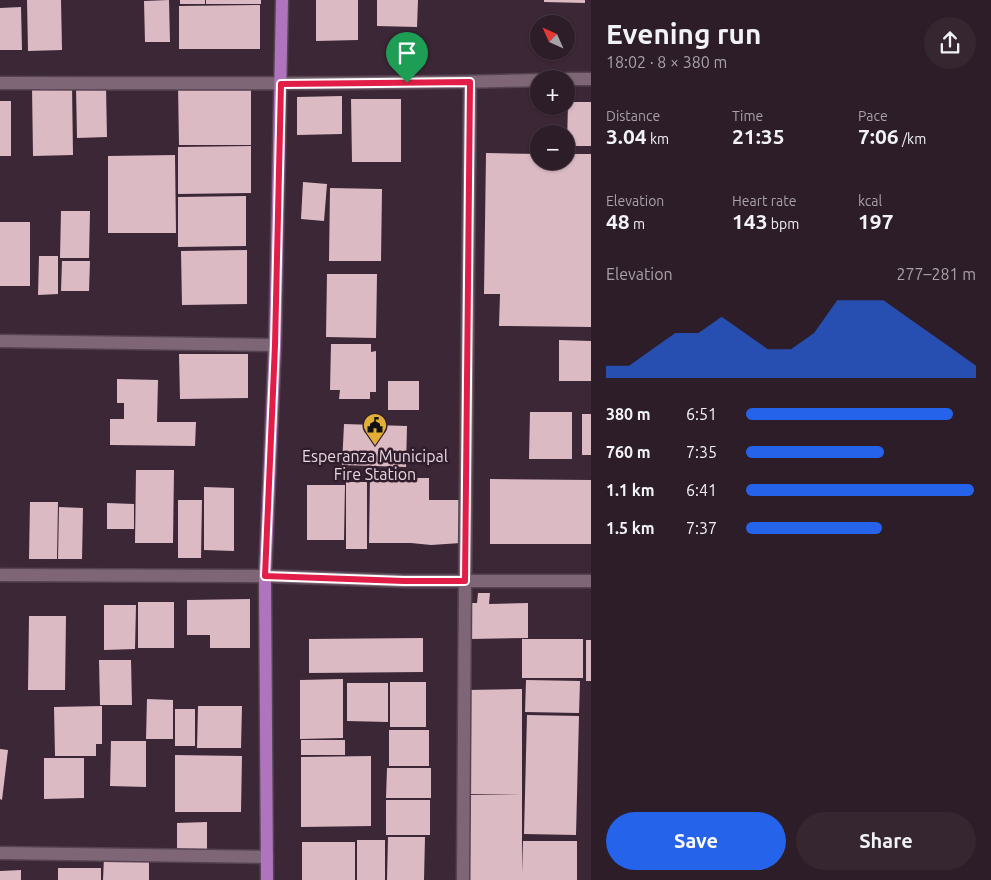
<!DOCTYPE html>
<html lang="en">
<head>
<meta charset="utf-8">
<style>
  body { margin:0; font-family:Ubuntu,sans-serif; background:#352630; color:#f1f3f6; height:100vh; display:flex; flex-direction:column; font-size:19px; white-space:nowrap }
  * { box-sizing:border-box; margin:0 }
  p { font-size:16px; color:#a7a2a8 }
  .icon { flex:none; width:28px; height:28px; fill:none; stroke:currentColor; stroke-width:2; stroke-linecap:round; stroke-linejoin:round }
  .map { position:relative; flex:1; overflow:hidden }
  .side { display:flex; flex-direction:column; background:#2d1d28; width:400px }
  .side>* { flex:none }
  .needle { width:32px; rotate:315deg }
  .fabs { position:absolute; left:530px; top:15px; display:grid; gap:10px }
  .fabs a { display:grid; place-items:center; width:45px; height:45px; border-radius:50%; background:#2d1d28; box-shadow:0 1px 4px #0004,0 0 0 1px #483b45; font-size:25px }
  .pin { position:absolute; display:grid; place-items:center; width:42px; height:42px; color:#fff; margin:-51px -21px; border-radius:50% 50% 50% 0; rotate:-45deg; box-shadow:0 0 5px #0007 }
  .pin .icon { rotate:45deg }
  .round { display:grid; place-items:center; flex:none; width:52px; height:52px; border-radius:26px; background:#352630 }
  .headline { display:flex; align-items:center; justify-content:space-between; height:85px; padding:0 15px }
  h1 { font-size:28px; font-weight:600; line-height:38px }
  .stats { display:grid; grid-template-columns:repeat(3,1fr); gap:8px; height:85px; padding:5px 15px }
  .stats div { display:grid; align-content:center }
  .stats b { font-size:21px; font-weight:600 }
  .stats small { font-size:14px; font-weight:400 }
  .stats p { font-size:14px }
  .chart { height:140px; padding:10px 15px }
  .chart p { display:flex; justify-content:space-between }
  .chart svg { width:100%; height:90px; margin-top:5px; fill:#2563eb; opacity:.7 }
  .action { display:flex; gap:10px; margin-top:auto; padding:10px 15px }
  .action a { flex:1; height:58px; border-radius:30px; background:#2563eb; color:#fff; font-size:20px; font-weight:600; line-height:58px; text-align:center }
  .action a+a { background:#352630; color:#f1f3f6 }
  ul { padding:0 15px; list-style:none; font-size:16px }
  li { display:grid; grid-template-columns:80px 60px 1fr; align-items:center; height:38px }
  li i { height:12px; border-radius:6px; background:#2563eb }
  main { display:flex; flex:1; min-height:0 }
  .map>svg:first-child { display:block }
  .building { fill:#dbbac4 }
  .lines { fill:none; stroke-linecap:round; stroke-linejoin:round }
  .minor-casing { stroke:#554350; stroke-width:15 }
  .major-casing { stroke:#554350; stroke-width:15 }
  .minor { stroke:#7e6676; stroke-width:12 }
  .major { stroke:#b074be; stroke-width:12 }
  .route-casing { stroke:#fff; stroke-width:10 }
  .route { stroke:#e11d48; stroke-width:6 }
  .labels { text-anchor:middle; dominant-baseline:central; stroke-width:5; stroke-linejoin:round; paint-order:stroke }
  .poi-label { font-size:16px; fill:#e5d7e1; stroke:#311d2b }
</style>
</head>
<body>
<main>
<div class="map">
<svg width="591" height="880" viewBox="0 0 591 880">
  <rect width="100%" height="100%" fill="#3c2736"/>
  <g class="building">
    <polygon points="27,0 61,0 62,50 28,51"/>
    <polygon points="169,0 170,42 145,42 144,1"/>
    <rect x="180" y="0" width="25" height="4"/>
    <rect x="206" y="0" width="55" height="4"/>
    <polygon points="316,0 358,0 358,40 316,41"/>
    <polygon points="377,0 418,0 417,27 377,26"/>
    <polygon points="544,0 585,0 585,3 544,2"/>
    <polygon points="260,5 260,49 179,49 179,6"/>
    <polygon points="21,7 22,50 0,50 0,8"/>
    <polygon points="251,84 251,145 179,145 178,85"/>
    <polygon points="72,85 73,155 33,156 32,86"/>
    <polygon points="76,87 106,87 107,137 77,138"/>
    <polygon points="342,96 342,134 297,135 297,97"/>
    <polygon points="351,99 401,99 401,162 352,162"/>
    <rect x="0" y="101" width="11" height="55"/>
    <polygon points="568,102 591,102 591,146 567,146"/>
    <polygon points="251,146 251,193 178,194 178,147"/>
    <polygon points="486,153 539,154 539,161 566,161 566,154 591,154 591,327 499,326 500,294 484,294"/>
    <polygon points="175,155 176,233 108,233 108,156"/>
    <polygon points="303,182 327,184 324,221 301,219"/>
    <polygon points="330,188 382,189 381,261 329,261"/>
    <polygon points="246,196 246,246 178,247 178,197"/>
    <polygon points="61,211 90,211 89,258 60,258"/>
    <rect x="0" y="222" width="30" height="64"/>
    <polygon points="247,250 247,304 182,305 181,251"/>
    <polygon points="39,256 58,256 58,294 38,295"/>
    <polygon points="62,261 90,261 89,291 61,291"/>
    <polygon points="327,274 377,274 376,338 326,337"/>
    <polygon points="559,340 591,341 591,381 559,381"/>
    <polygon points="331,344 371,344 371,352 376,351 376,392 370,392 370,399 339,399 340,390 330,390"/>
    <polygon points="179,354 248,354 248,398 180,399"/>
    <polygon points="117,379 158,380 157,422 196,422 195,446 110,445 110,419 124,419 124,403 117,403"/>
    <rect x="388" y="381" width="31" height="29"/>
    <polygon points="530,412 572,412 572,459 529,459"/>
    <rect x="582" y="414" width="9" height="41"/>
    <polygon points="344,424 407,426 406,467 342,465"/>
    <polygon points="136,470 174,470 173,543 135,543"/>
    <polygon points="370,478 429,478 429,500 461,500 461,543 431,545 411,543 369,543"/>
    <polygon points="490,479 591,480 591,544 490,544"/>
    <rect x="346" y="482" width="21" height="67"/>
    <polygon points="307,485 345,485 344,540 307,540"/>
    <polygon points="204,487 234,488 234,551 204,550"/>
    <polygon points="178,500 202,500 201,558 178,558"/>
    <polygon points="30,502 58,502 57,559 29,559"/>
    <polygon points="107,503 134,504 134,529 107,529"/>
    <polygon points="59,507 83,508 82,559 58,559"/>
    <polygon points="478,593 490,593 489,604 528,603 528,638 470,639 470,603 477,603"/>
    <polygon points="250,599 250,648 210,648 210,635 187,635 187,600"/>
    <rect x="138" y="602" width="36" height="46"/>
    <polygon points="104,605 136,605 135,649 104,650"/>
    <polygon points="29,616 66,616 65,690 28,690"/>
    <polygon points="423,638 423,672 309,673 309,639"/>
    <rect x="522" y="639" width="61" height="39"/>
    <rect x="586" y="640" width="5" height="41"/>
    <polygon points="99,660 131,660 132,705 100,705"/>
    <polygon points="343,679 343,738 300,739 300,680"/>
    <polygon points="526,680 580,681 579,713 525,712"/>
    <rect x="390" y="682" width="36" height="45"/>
    <polygon points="347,683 388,683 388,722 347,721"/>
    <polygon points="522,689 522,794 467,794 466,690"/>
    <polygon points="147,699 173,700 173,739 146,739"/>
    <polygon points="102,706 102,744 96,744 96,756 55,756 54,707"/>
    <polygon points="198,706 242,706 241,748 197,748"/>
    <rect x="175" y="709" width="20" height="37"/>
    <polygon points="527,715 579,716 576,835 524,834"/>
    <rect x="389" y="730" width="40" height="36"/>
    <rect x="301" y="740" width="44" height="15"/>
    <polygon points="111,741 146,741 146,787 110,786"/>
    <polygon points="0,749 8,750 2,800 0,799"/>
    <polygon points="175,755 242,756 241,812 175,812"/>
    <polygon points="371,756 371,826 301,827 301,757"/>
    <polygon points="44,758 84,758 84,798 44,799"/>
    <polygon points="387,768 431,768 431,798 386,798"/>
    <polygon points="522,794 522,874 523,841 577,841 577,880 466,880 465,795"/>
    <rect x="386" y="800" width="44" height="35"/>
    <polygon points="207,822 207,851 177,851 177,823"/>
    <polygon points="388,837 425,837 424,880 387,880"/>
    <rect x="357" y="840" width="28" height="40"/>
    <rect x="302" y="842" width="53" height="38"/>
    <polygon points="104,857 149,857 149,880 103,880"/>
    <rect x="58" y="868" width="43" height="12"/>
    <polygon points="21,870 21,880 0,880 0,871"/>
  </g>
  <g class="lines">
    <g class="minor-casing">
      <g id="minor">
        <polyline points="566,79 591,79"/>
        <path d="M0,83c180,0 359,2 539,-3"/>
        <polyline points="0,341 275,345"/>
        <polyline points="0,575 265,576 404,581 591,581"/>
        <polyline points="0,853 267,857"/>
        <polyline points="463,880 465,581 470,82"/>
      </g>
    </g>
    <g class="major-casing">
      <polyline id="major" points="267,880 265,576 275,345 282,0"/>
    </g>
    <use href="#minor" class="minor"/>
    <use href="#major" class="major"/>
  </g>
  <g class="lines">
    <g class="route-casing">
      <polygon id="route" points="470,82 465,581 404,581 265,576 275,345 281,84"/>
    </g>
    <use href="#route" class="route"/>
  </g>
  <defs>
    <g id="civic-pin" transform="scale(1.25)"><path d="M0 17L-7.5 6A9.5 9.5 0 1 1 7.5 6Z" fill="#e3ae35" stroke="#311d2b"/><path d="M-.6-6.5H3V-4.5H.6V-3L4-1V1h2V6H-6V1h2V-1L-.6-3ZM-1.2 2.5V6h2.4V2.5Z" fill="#111"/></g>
  </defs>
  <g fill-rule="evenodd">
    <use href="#civic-pin" x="375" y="425"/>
  </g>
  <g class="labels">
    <g class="poi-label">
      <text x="375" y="456">Esperanza Municipal<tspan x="375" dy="18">Fire Station</tspan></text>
    </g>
  </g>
</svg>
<div class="fabs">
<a><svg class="needle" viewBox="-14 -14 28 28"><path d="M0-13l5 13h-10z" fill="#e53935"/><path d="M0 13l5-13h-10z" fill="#a7a2a8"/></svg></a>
<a>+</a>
<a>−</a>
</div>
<div class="pin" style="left:407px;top:83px;background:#1e9e55"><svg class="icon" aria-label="arrive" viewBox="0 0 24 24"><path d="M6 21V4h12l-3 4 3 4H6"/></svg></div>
</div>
<section class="side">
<div class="headline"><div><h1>Evening run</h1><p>18:02 · 8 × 380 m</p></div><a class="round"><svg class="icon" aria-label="share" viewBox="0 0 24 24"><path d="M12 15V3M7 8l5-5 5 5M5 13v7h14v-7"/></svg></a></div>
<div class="stats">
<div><p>Distance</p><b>3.04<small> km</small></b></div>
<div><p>Time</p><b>21:35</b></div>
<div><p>Pace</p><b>7:06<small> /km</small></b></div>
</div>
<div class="stats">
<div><p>Elevation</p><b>48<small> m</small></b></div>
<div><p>Heart rate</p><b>143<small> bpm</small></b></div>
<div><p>kcal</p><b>197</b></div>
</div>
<div class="chart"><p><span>Elevation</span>277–281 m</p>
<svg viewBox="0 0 160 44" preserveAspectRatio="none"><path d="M0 44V38L10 38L20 30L30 22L40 22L50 14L60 22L70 30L80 30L90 22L100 6L110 6L120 6L130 14L140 22L150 30L160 38V44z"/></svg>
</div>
<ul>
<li><b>380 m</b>6:51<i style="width:90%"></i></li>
<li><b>760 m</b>7:35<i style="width:60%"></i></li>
<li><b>1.1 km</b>6:41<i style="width:99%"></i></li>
<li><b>1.5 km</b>7:37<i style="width:59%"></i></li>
</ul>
<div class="action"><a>Save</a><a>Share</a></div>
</section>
</main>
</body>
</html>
